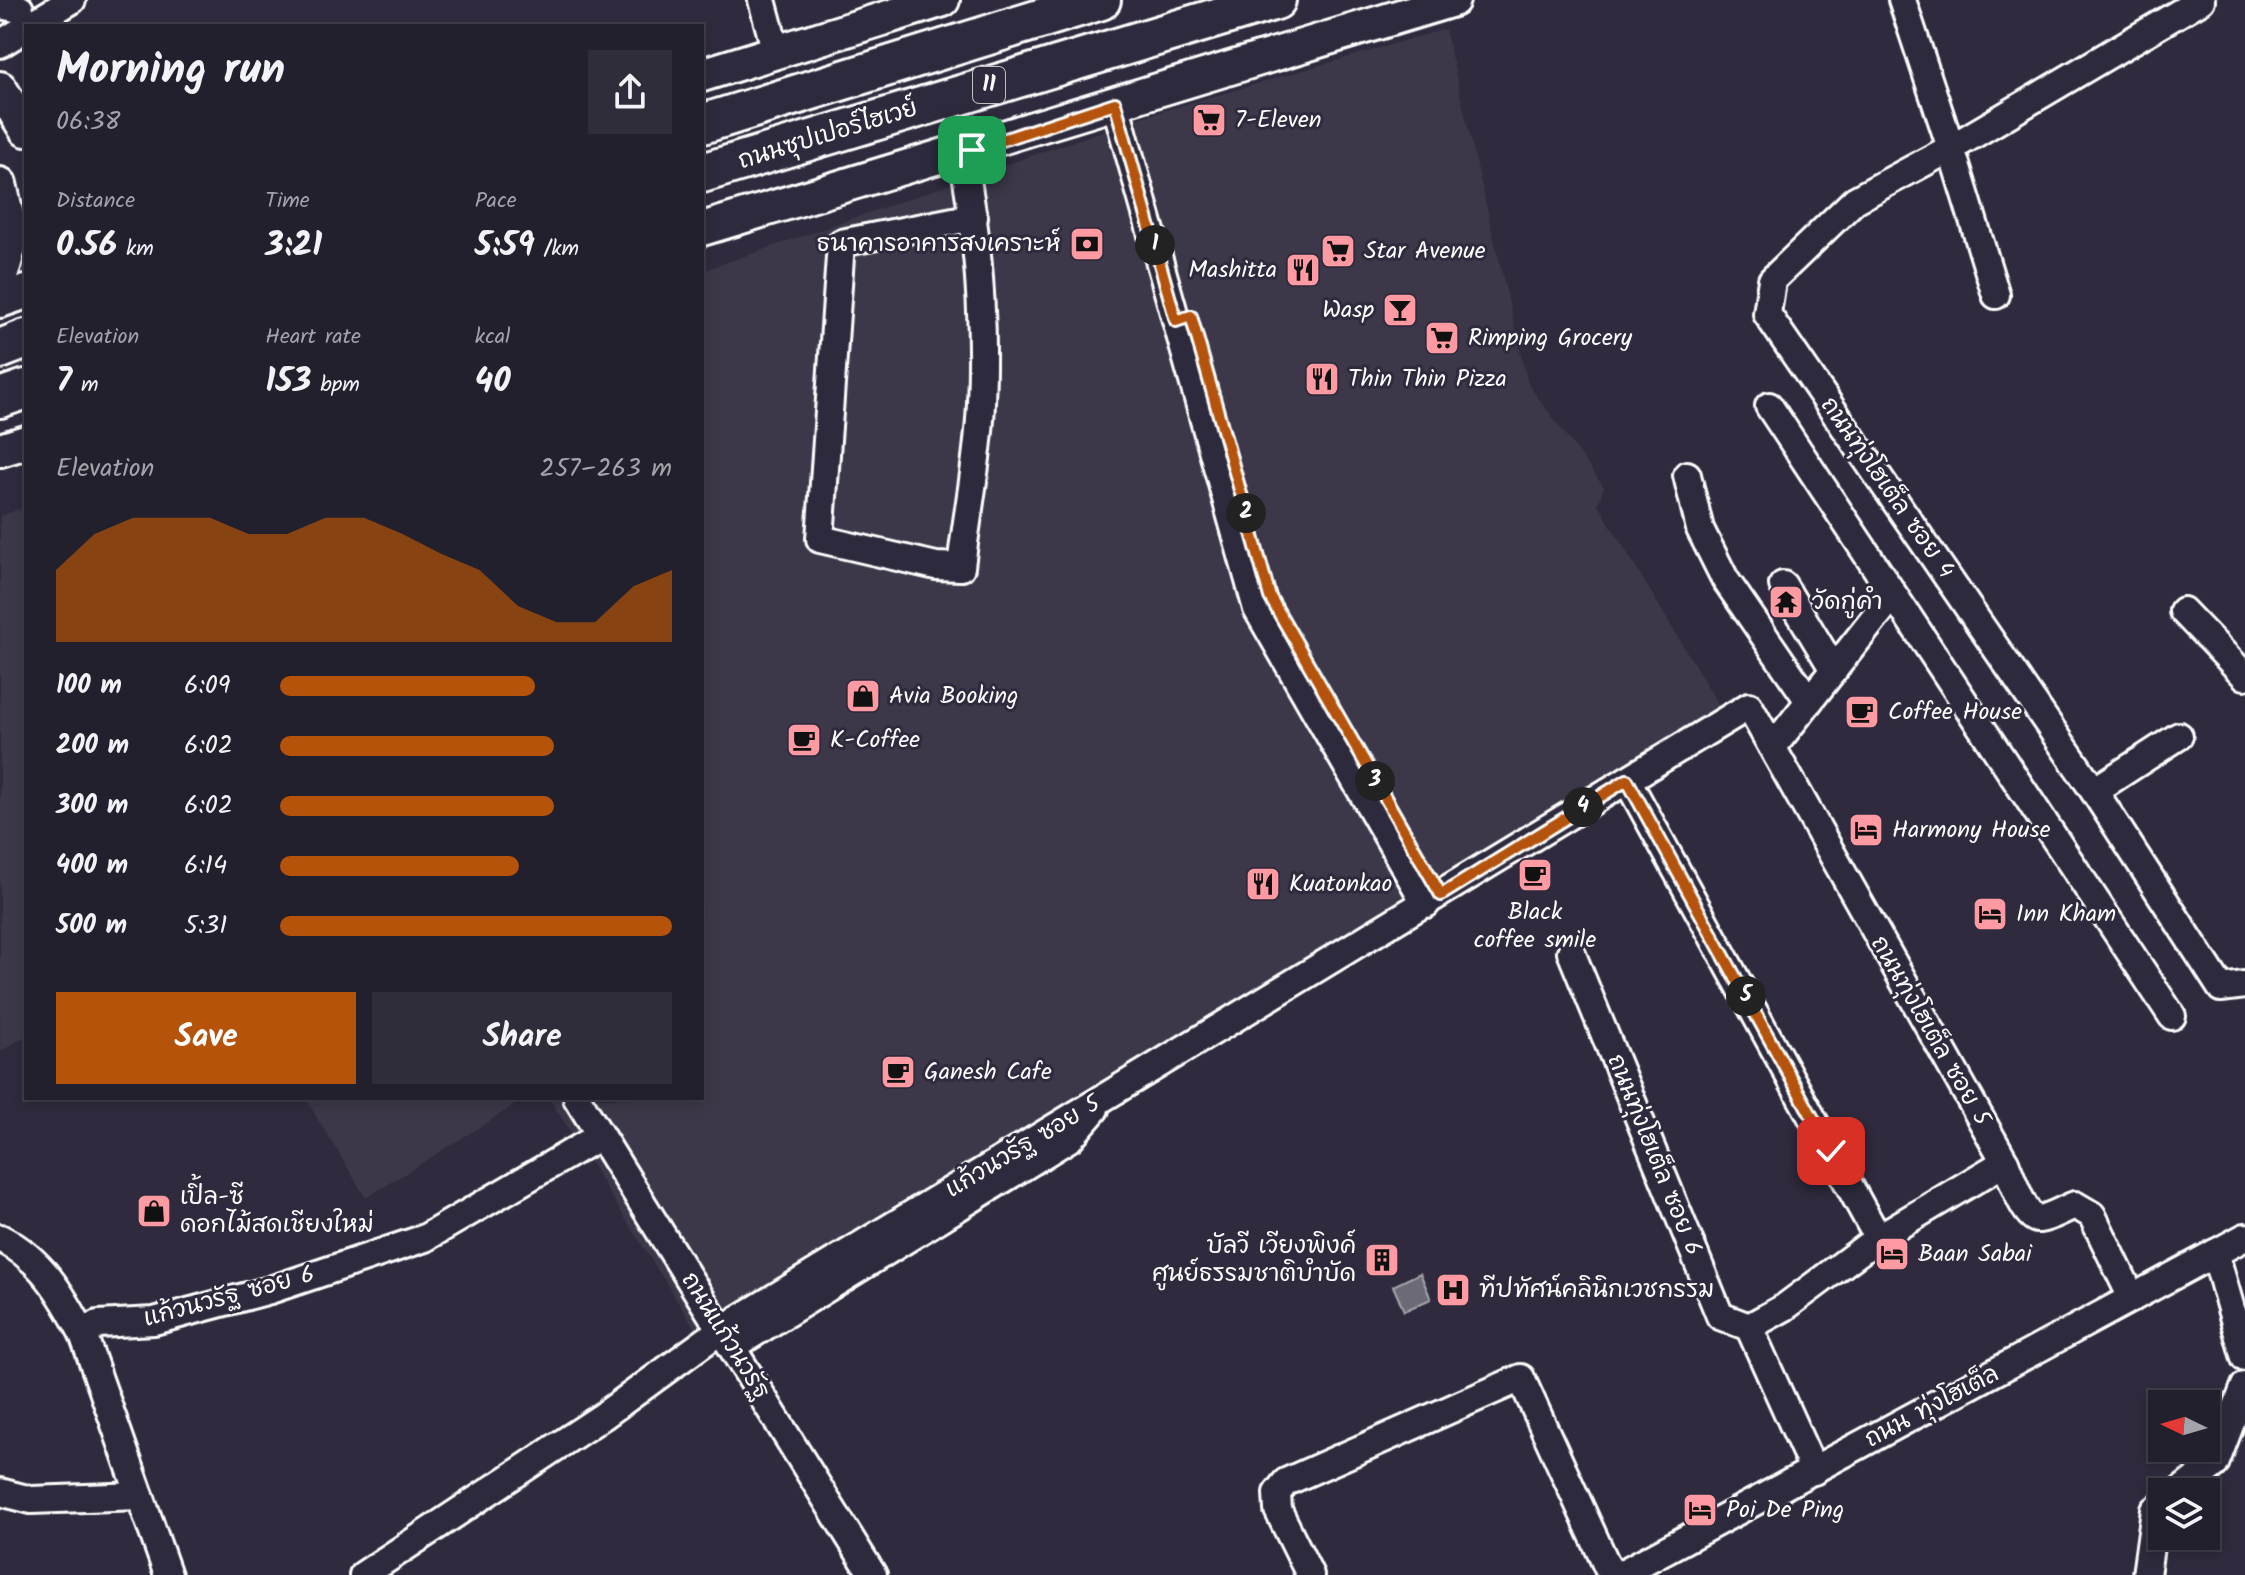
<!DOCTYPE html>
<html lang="en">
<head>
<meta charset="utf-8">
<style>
  body { margin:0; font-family:Kalam,"Playpen Sans Thai",sans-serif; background:#2f2d3a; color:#f1f3f6; height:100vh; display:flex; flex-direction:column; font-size:30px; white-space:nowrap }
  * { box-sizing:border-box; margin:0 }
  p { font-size:26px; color:#a3a3aa }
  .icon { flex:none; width:44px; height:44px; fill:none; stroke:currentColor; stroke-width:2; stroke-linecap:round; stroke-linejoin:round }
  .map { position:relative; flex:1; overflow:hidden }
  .drawer { position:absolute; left:24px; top:24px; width:680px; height:1076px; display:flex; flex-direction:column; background:#23202e; border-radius:0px; box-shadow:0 4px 12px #0003,0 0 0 2px #403e4a }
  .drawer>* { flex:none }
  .needle { width:52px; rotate:275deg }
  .fabs { position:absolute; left:2148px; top:1390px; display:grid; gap:16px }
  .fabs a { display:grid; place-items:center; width:72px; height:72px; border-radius:0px; background:#23202e; box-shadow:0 4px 12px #0003,0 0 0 2px #403e4a; font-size:40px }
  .pin { position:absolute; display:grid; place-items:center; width:68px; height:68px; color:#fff; margin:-34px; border-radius:16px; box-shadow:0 4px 12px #0006 }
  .km { position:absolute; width:40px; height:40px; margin:-20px; border-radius:50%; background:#222; color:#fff; font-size:22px; line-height:40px; text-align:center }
  .round { display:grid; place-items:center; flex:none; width:84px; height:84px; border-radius:0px; background:#2f2d3a }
  .headline { display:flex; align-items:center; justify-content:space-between; height:136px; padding:0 32px }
  h1 { font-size:44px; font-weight:700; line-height:60px }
  .figures { display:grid; grid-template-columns:repeat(3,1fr); gap:12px; height:136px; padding:8px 32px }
  .figures div { display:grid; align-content:center }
  .figures b { font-size:34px; font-weight:700 }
  .figures small { font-size:22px; font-weight:400 }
  .figures p { font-size:22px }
  .chart { height:224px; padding:16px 32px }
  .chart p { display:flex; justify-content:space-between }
  .chart svg { width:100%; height:144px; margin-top:8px; fill:#b45309; opacity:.7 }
  .button { display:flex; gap:16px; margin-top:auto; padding:16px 32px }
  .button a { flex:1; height:92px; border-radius:0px; background:#b45309; color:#fff; font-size:32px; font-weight:700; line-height:92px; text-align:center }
  .button a+a { background:#2f2d3a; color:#f1f3f6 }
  ul { padding:0 32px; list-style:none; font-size:26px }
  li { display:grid; grid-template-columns:128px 96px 1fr; align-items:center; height:60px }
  li i { height:20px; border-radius:10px; background:#b45309 }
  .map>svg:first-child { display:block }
  .built { fill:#3c3749 }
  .water { fill:#6d6a77; stroke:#a7a6ad; stroke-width:2 }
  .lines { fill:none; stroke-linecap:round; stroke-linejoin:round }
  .minor-casing { stroke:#fff; stroke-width:32 }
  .major-casing { stroke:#fff; stroke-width:38 }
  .highway-casing { stroke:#fff; stroke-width:44 }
  .minor { stroke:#2f2a3d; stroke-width:26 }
  .major { stroke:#2f2a3d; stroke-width:32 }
  .highway { stroke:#2f2a3d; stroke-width:38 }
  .route-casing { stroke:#fff; stroke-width:16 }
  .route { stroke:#b45309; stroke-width:10 }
  .labels { text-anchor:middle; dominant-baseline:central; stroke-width:6; stroke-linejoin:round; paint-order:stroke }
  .shield { fill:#2f2a3d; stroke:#c1bfc5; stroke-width:2 }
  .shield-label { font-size:22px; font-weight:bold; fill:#fff }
  .poi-label { font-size:24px; fill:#fff; stroke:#2f2a3d; text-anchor:start }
  .street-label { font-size:24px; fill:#fff; stroke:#2f2a3d }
</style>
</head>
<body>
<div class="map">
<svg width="2245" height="1575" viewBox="0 0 2245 1575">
  <rect width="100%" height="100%" fill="#2f2a3d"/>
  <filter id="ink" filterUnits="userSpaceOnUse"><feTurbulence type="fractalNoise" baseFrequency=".0125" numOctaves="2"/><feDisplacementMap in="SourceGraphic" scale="16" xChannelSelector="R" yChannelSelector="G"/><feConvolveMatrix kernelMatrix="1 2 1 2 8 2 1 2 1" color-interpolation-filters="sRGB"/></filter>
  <g filter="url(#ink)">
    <g class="built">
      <polygon points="1445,29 1528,384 1604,487 1598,504 1721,709 697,1332 549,1098 702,1098 702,271 1142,117"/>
      <polygon points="26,507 26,1036 0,1052 0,516"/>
      <polygon points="305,1098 526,1098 366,1198"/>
    </g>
    <polygon class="water" points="1420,1273 1431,1299 1404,1311 1393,1286"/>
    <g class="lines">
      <g class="minor-casing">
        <g id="minor">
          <polyline points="762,0 776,52"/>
          <polyline points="1902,0 1951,148 1855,200 1772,280 1767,314 2094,791 2221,988 2245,985"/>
          <polyline points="0,5 20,9"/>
          <polyline points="29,26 72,0"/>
          <polyline points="0,44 26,28"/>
          <polyline points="1115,103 1257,609 1426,904"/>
          <path d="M962,152c16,83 23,166 19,251 -2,54 -14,110 -20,164l-25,-1 -116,-27 21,-296 133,-26"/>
          <polyline points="1996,295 1951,148 2201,0"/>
          <polyline points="1769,406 2172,1016"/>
          <polyline points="1687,475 1700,529 1725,579 1809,701"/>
          <polyline points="1783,585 1834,670"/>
          <polyline points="2183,611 2245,676"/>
          <polyline points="1773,747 1893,595"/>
          <polyline points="1627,780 1878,1238"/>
          <polyline points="2094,791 2179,736"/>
          <polyline points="1571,952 1720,1316 1749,1327 1814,1471"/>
          <polyline points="577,1098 873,1575"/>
          <path d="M0,1238c42,21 62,56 83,96"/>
          <polyline points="2215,1253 2245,1358"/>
          <polyline points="1749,1327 1785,1307 1878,1238 2005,1162"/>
          <polyline points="732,1347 1070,1138 1095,1109"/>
          <polyline points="0,1492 31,1500 140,1496"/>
          <polyline points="2179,1492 2215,1464 2245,1386"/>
          <polyline points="168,1575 83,1334 98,1324 154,1321 270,1290 425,1238 600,1136"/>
          <path d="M363,1575l240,-159 118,-86 1028,-624 256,456c5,11 20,59 34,57 11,-1 25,-10 36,-14l17,10 40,83"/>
          <polyline points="1310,1575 1278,1510 1277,1493 1286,1482 1521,1378 1611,1575"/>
          <polyline points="1619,1575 2245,1237"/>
          <polyline points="2146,1575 2155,1510 2162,1505"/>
        </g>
      </g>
      <g class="major-casing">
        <g id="major">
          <polyline points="702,75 943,0"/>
          <polyline points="0,88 26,130"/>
          <polyline points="0,184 12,238 0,280"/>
          <polyline points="702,229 1453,0"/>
          <polyline points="0,301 26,292"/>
          <polyline points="0,450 26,442"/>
        </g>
      </g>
      <g class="highway-casing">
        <g id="highway">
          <polyline points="702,124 1101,0"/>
          <polyline points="702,173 1276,0"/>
          <polyline points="0,349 26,339"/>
          <polyline points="0,398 26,389"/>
        </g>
      </g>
      <use href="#minor" class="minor"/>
      <use href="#major" class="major"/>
      <use href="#highway" class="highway"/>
    </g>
  </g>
  <g class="lines" filter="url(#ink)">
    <g class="route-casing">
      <polyline id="route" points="972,150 1115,103 1176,321 1191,316 1270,597 1441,895 1627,780 1831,1151"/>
    </g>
    <use href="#route" class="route"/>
  </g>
  <defs>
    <g id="supermarket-square" transform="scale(1.8)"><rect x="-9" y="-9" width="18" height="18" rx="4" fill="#ff9aa2" stroke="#2f2a3d"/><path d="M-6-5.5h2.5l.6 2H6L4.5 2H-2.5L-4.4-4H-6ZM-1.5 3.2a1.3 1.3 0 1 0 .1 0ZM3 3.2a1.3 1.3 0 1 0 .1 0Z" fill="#111"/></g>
    <g id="bank-square" transform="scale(1.8)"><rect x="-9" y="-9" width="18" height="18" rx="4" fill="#ff9aa2" stroke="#2f2a3d"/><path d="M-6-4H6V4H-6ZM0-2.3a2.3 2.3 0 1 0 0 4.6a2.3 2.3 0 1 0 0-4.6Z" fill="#111"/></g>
    <g id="restaurant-square" transform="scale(1.8)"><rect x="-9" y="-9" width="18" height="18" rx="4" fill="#ff9aa2" stroke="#2f2a3d"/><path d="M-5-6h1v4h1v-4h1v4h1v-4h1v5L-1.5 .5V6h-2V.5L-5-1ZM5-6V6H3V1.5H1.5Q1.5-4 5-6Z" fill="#111"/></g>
    <g id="bar-square" transform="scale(1.8)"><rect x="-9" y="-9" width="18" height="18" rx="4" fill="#ff9aa2" stroke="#2f2a3d"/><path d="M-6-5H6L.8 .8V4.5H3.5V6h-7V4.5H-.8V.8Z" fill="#111"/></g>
    <g id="temple-square" transform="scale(1.8)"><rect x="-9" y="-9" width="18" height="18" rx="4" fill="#ff9aa2" stroke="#2f2a3d"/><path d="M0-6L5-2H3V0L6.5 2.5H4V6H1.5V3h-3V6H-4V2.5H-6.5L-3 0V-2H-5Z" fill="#111"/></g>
    <g id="shop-square" transform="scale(1.8)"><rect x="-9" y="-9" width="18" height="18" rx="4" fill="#ff9aa2" stroke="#2f2a3d"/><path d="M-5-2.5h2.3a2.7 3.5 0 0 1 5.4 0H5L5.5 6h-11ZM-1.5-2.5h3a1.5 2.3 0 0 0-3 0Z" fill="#111"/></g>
    <g id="cafe-square" transform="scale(1.8)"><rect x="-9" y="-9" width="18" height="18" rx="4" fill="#ff9aa2" stroke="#2f2a3d"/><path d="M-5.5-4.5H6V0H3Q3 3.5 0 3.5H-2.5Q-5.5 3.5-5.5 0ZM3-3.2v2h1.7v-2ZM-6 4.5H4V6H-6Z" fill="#111"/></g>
    <g id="hotel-square" transform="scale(1.8)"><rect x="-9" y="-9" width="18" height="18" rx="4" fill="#ff9aa2" stroke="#2f2a3d"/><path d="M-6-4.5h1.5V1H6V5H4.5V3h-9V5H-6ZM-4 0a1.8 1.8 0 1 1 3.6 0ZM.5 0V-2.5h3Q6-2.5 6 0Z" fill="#111"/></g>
    <g id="building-square" transform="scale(1.8)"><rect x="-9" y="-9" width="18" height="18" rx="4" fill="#ff9aa2" stroke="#2f2a3d"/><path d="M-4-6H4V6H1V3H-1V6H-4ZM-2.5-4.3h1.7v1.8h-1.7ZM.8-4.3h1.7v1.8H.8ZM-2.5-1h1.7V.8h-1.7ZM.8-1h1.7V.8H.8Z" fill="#111"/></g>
    <g id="hospital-square" transform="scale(1.8)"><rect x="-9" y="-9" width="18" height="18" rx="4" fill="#ff9aa2" stroke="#2f2a3d"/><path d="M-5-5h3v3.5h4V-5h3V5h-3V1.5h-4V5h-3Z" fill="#111"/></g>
  </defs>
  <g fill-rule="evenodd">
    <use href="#supermarket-square" x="1209" y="120"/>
    <use href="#bank-square" x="1087" y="244"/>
    <use href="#supermarket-square" x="1338" y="251"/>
    <use href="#restaurant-square" x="1303" y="270"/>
    <use href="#bar-square" x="1400" y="310"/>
    <use href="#supermarket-square" x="1442" y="338"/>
    <use href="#restaurant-square" x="1322" y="379"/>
    <use href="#temple-square" x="1786" y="602"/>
    <use href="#shop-square" x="863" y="696"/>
    <use href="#cafe-square" x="1862" y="712"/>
    <use href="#cafe-square" x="804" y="740"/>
    <use href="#hotel-square" x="1866" y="830"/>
    <use href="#cafe-square" x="1535" y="875"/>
    <use href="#restaurant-square" x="1263" y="884"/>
    <use href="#hotel-square" x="1990" y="914"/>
    <use href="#cafe-square" x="898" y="1072"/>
    <use href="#shop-square" x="154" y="1211"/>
    <use href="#hotel-square" x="1892" y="1254"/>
    <use href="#building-square" x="1382" y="1260"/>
    <use href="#hospital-square" x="1453" y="1290"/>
    <use href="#hotel-square" x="1700" y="1510"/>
  </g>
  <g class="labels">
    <rect class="shield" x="973" y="67" width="32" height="36" rx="6"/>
    <g class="shield-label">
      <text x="989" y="85">11</text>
    </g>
    <g class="poi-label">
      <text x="1235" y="120">7-Eleven</text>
      <text x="1061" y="244" text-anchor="end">ธนาคารอาคารสงเคราะห์</text>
      <text x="1364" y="251">Star Avenue</text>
      <text x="1277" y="270" text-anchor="end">Mashitta</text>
      <text x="1374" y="310" text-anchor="end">Wasp</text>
      <text x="1468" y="338">Rimping Grocery</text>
      <text x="1348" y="379">Thin Thin Pizza</text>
      <text x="1812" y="602">วัดกู่คำ</text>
      <text x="889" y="696">Avia Booking</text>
      <text x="1888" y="712">Coffee House</text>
      <text x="830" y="740">K-Coffee</text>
      <text x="1892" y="830">Harmony House</text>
      <text x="1289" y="884">Kuatonkao</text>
      <text x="1535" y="912" text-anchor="middle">Black<tspan x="1535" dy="28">coffee smile</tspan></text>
      <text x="2016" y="914">Inn Kham</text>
      <text x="924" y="1072">Ganesh Cafe</text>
      <text x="180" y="1197">เปิ้ล-ซี<tspan x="180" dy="28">ดอกไม้สดเชียงใหม่</tspan></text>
      <text x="1356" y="1246" text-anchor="end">บัลวี เวียงพิงค์<tspan x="1356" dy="28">ศูนย์ธรรมชาติบำบัด</tspan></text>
      <text x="1918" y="1254">Baan Sabai</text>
      <text x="1479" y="1290">ทีปทัศน์คลินิกเวชกรรม</text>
      <text x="1726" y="1510">Poi De Ping</text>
    </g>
    <g class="street-label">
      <text transform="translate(828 135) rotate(-17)">ถนนซุปเปอร์ไฮเวย์</text>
      <text transform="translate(1887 488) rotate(55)">ถนนทุ่งโฮเต็ล ซอย 4</text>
      <text transform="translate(1930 1031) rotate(60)">ถนนทุ่งโฮเต็ล ซอย 5</text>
      <text transform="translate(1023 1147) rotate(-31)">แก้วนวรัฐ ซอย 5</text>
      <text transform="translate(1654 1155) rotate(68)">ถนนทุ่งโฮเต็ล ซอย 6</text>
      <text transform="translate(229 1297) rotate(-15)">แก้วนวรัฐ ซอย 6</text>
      <text transform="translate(725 1336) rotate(58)">ถนนแก้วนวรัฐ</text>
      <text transform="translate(1932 1407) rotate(-28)">ถนน ทุ่งโฮเต็ล</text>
    </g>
  </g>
</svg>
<div class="fabs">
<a><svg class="needle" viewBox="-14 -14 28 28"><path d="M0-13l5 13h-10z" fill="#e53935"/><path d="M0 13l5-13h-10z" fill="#a3a3aa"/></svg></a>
<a><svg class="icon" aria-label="layers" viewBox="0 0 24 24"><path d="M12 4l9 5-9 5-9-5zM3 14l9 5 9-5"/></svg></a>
</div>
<div class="pin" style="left:972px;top:150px;background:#1e9e55"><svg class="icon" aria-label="arrive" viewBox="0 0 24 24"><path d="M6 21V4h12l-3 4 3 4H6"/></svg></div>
<div class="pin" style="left:1831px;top:1151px;background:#d93025"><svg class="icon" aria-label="check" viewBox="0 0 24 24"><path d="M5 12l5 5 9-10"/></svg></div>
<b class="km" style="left:1155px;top:245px">1</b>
<b class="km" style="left:1246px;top:513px">2</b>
<b class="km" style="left:1375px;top:781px">3</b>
<b class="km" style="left:1583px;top:807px">4</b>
<b class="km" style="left:1746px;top:996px">5</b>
<section class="drawer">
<div class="headline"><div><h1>Morning run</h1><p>06:38</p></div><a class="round"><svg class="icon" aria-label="share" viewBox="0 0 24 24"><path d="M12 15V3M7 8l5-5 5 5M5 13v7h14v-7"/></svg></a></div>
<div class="figures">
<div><p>Distance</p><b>0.56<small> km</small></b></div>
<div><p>Time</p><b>3:21</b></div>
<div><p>Pace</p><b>5:59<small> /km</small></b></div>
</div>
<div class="figures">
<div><p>Elevation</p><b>7<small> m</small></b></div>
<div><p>Heart rate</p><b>153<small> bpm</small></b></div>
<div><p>kcal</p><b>40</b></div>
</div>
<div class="chart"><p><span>Elevation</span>257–263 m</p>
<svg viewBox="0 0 160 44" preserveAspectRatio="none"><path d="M0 44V22L10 11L20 6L30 6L40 6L50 11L60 11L70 6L80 6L90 11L100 17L110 22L120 33L130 38L140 38L150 27L160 22V44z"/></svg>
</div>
<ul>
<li><b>100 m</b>6:09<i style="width:65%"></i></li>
<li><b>200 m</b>6:02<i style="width:70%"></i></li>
<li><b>300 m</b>6:02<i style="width:70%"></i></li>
<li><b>400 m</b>6:14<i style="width:61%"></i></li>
<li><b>500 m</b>5:31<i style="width:100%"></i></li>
</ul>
<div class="button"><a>Save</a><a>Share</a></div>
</section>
</div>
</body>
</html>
